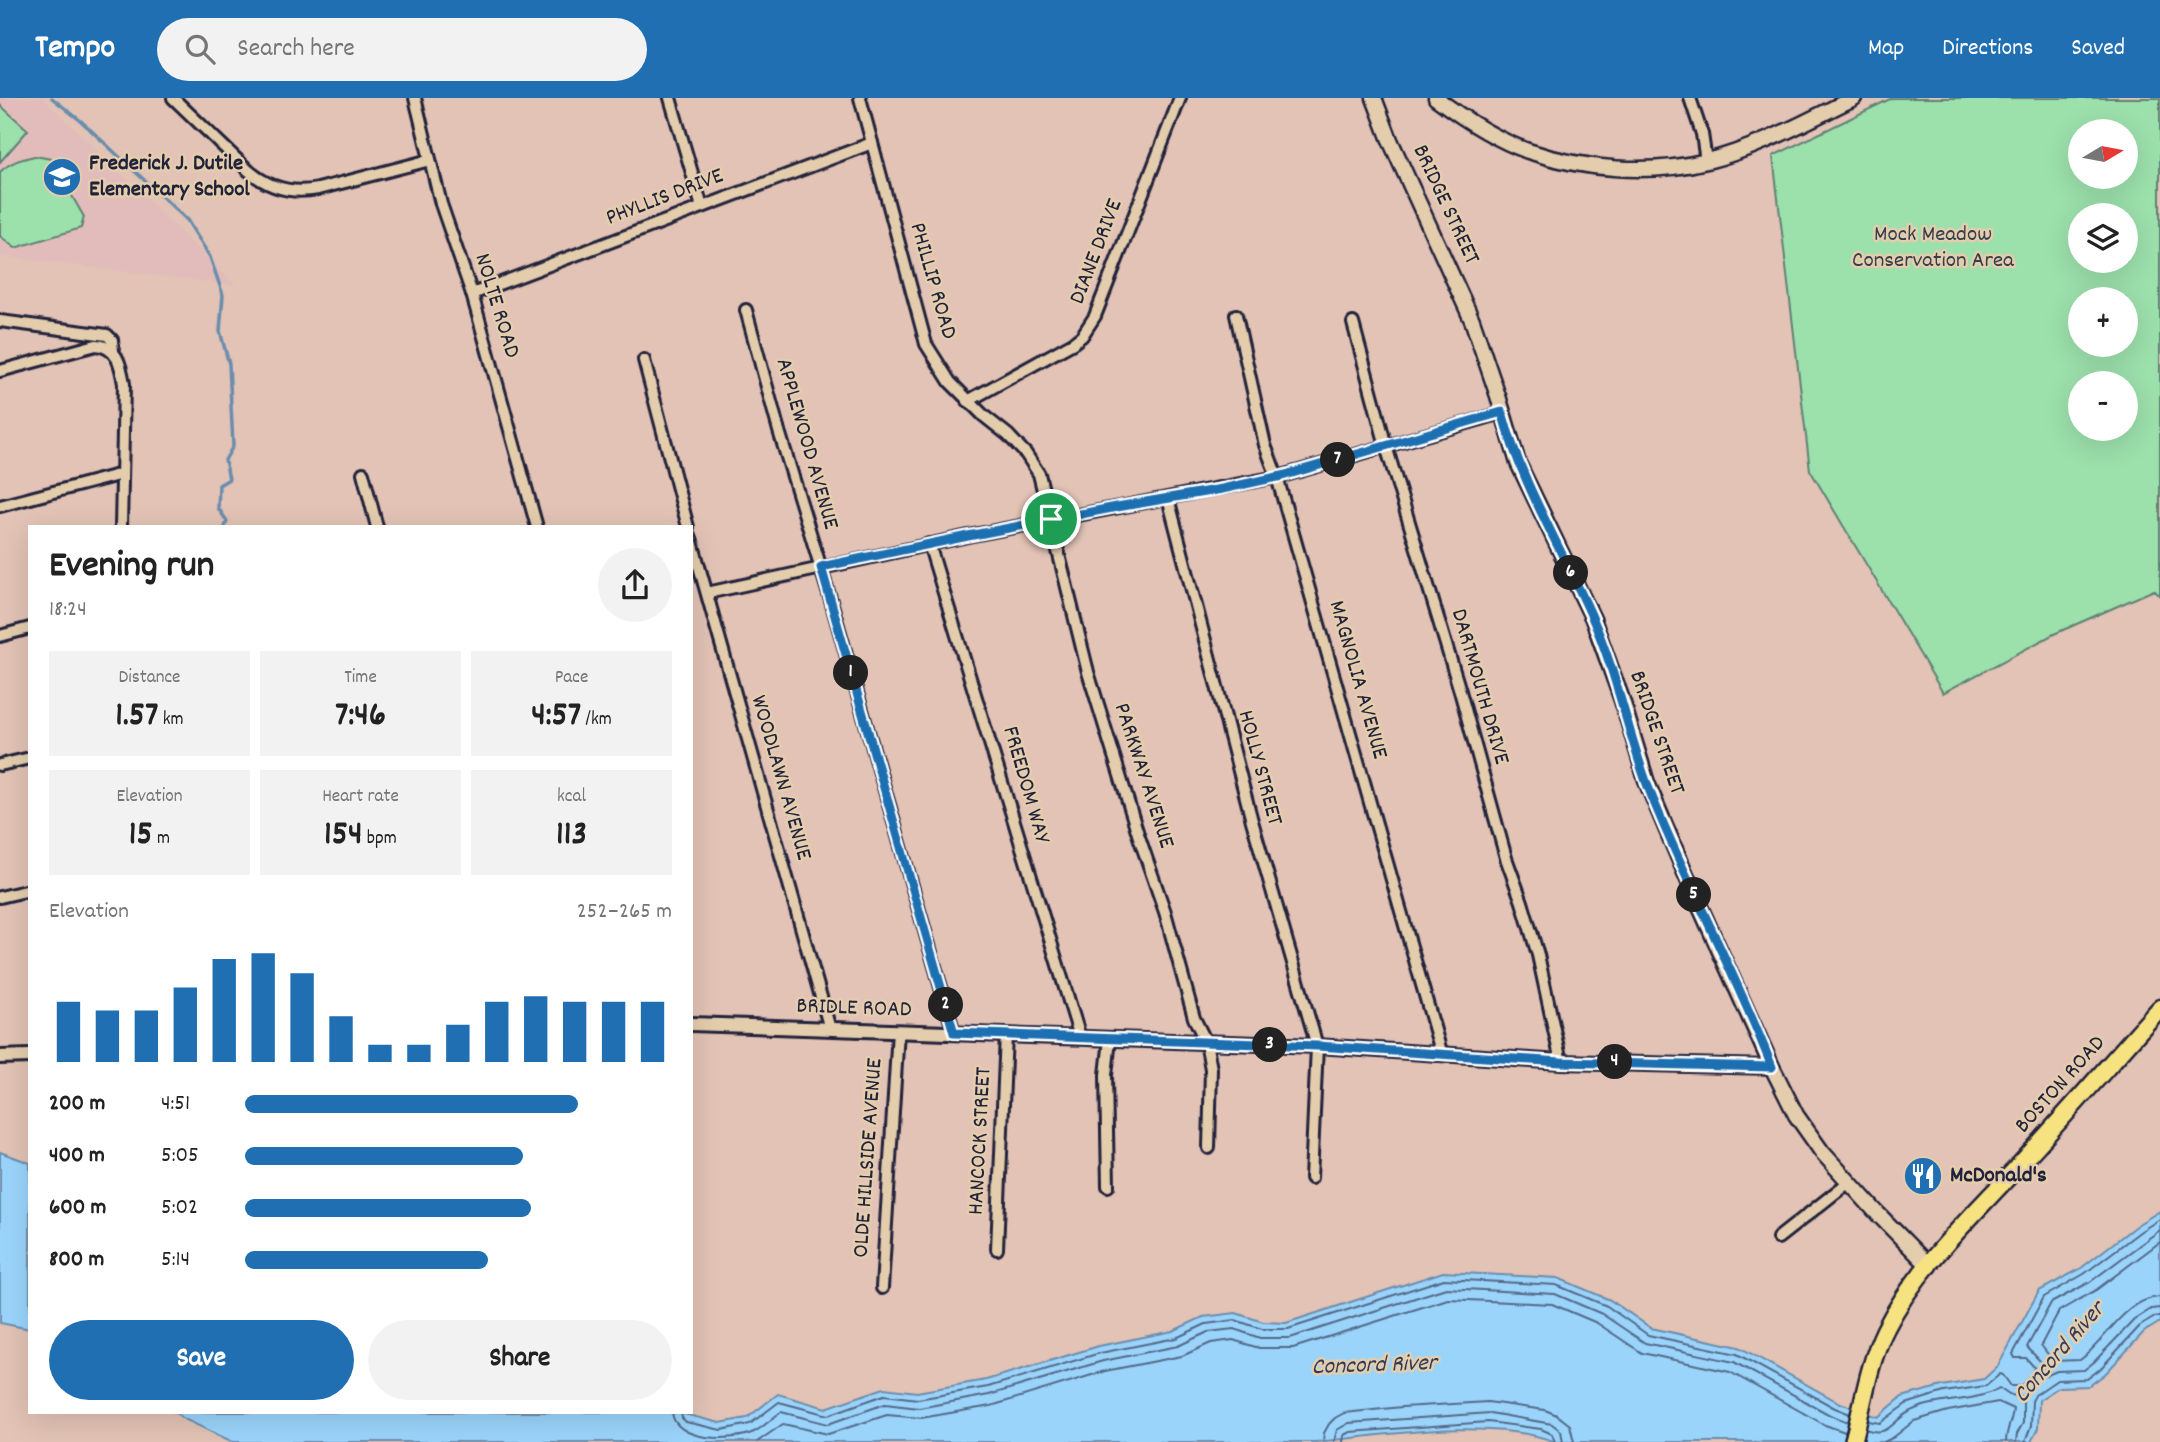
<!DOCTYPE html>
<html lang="en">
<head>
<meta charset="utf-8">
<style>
  body { margin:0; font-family:Dekko,sans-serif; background:#f2f2f2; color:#222; height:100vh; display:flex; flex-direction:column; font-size:26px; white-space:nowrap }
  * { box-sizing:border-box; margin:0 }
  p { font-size:23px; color:#767676 }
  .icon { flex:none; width:38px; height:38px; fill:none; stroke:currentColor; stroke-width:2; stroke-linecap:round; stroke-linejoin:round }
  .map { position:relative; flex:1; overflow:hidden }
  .side { position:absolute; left:28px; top:427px; width:665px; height:889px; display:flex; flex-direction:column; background:#fff; border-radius:0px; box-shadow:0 7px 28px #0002 }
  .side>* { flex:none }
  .needle { width:46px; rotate:80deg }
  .controls { position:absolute; left:2068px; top:21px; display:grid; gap:14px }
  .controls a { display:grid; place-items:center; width:70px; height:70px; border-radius:50%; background:#fff; box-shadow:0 7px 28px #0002; font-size:35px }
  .pin { position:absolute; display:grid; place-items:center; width:60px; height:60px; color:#fff; margin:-30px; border:4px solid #fff; border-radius:50%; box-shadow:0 2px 7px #0007 }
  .km { position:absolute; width:35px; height:35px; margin:-18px; border-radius:50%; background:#222; color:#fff; font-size:19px; line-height:35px; text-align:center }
  .round { display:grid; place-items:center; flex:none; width:74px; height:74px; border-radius:37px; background:#f2f2f2 }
  .overview { display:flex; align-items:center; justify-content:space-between; height:119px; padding:0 21px }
  h1 { font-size:38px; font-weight:800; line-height:52px }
  .figures { display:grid; grid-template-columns:repeat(3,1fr); gap:10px; height:119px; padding:7px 21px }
  .figures div { display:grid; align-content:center; border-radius:0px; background:#f2f2f2; text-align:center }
  .figures b { font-size:35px; font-weight:800 }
  .figures small { font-size:19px; font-weight:400 }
  .figures p { font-size:19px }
  .chart { height:196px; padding:14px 21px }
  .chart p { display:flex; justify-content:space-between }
  .chart svg { width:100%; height:126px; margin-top:7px; stroke:#1f6fb2; stroke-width:6 }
  .action { display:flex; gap:14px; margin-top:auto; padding:14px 21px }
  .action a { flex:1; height:80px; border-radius:42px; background:#1f6fb2; color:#fff; font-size:28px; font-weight:800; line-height:80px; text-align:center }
  .action a+a { background:#f2f2f2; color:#222 }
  ul { padding:0 21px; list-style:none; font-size:23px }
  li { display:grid; grid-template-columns:112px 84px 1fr; align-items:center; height:52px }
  li i { height:18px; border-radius:9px; background:#1f6fb2 }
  header { display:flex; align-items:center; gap:42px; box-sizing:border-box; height:98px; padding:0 35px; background:#1f6fb2; color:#fff }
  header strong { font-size:33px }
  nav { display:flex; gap:38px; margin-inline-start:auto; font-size:24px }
  .search { width:490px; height:63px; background:#f2f2f2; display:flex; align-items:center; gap:18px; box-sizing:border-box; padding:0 24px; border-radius:38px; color:#767676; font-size:26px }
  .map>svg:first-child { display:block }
  .built { fill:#e1bcbb }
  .green { fill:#9ce0ac; stroke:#5f8174; stroke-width:2; fill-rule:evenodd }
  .water { fill:#9bd4fb; stroke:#6b8dae; stroke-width:2 }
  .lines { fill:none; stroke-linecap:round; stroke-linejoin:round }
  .shore { stroke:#526988; stroke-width:2 }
  .stream { stroke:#6b8dae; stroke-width:3.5 }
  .minor-casing { stroke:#22223b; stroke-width:16 }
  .tertiary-casing { stroke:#22223b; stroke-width:18 }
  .secondary-casing { stroke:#22223b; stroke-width:19 }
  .primary-casing { stroke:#22223b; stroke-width:21 }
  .minor { stroke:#e4cdad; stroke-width:10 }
  .tertiary { stroke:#e4cdad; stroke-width:12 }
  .secondary { stroke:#e4cdad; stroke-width:14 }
  .primary { stroke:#f6e281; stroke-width:16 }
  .route-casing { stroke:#fff; stroke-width:14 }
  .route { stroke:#1f6fb2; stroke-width:9 }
  .labels { text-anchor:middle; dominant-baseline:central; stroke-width:5; stroke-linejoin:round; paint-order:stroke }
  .poi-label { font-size:23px; font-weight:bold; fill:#22223b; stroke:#e4cdad; text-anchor:start }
  .street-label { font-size:23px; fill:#22223b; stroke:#e4cdad }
  .park-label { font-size:23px; fill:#343e4c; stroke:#e4cdad }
  .water-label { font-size:24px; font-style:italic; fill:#343d58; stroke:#e4cdad }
</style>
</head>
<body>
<header>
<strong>Tempo</strong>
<div class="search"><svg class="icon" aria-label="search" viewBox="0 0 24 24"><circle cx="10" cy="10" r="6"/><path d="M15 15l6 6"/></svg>Search here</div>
<nav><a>Map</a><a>Directions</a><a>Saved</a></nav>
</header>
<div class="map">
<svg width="2160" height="1344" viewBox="0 0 2160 1344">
  <rect width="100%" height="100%" fill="#e2c3b5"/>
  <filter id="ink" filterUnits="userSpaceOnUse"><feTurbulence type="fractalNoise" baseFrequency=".0143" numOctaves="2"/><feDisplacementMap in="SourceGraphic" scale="14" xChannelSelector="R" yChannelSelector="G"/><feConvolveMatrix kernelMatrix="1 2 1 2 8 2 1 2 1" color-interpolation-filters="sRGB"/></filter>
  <g filter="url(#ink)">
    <polygon class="built" points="0,0 43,0 235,187 0,158"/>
    <g class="green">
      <path d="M1892,0h268v498l-6,-6 -100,44 -111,59 -133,-223 -37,-314zM2126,33v46h-45v-46zM2081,117h45v46h-45zM2081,201h45v46h-45zM2081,285h45v46h-45z"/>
      <polygon points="0,7 28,32 0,64"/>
      <path d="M35,58l16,3 33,58 -3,11 -66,20 -15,-12v-64c10,-10 21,-13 35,-16z"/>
    </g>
    <g class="water">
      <polygon points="0,1054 30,1065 30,1231 0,1225"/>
      <path d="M2160,1113v111l-16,10 -39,42 -16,12 -30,1 -20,13 -1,28 -7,14h-475c-68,-25 -169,-7 -241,0h-1082l-49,-23 -10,-7h502l44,11 27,-5 31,-24 48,14 58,-20 33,4 69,-12 113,-34 74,-15 30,-14 33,-4 27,9 23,1 157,-51 115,6 52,22 41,28 88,19 99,55 40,15 24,-20 40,-11 42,-7 14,-13 41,-75 41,-22 57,-44z"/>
    </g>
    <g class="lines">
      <g class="shore">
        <polyline points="2160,1132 2090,1184 2051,1205 2027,1249 2040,1263 2045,1278 2057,1273 2084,1272 2094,1264 2134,1222 2151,1211 2160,1210"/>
        <path d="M2160,1144l-64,48 -37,21 -18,34 12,16 27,-1c26,-19 44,-61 80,-63"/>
        <path d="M672,1314c2,30 61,30 82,20 10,-5 18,-14 27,-20l47,12 57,-20 34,4 70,-13 114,-34 75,-15 30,-14 26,-3 26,9h30l156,-50 109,6 47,20 43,29 89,19 96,53 18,7"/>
        <polyline points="681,1314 682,1320 686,1324 721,1332 750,1326 779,1304 828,1317 884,1297 918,1301 988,1289 1100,1255 1176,1240 1206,1226 1235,1222 1262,1231 1288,1231 1444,1181 1556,1187 1607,1208 1648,1237 1737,1256 1835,1310 1850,1316"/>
        <polyline points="1868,1323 1880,1325 1906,1306 1944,1294 1986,1288 2000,1276 2003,1277 2011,1288 2021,1288 2032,1276 2034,1269 2026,1260 2015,1260 2013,1256 2044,1199 2084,1176 2141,1133 2160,1121"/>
        <path d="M1866,1331c23,9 26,-8 43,-17 28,-15 64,-8 90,-24l10,7 12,1 2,2v25l-6,11 -1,8"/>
        <polyline points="757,1344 783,1326 828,1336 887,1317 921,1320 991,1308 1105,1273 1182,1258 1211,1245 1233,1242 1259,1250 1293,1250 1448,1201 1552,1206 1597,1225 1642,1255 1730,1274 1825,1327 1845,1334"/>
        <polyline points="1323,1344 1324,1335 1329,1326 1335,1320 1344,1315 1402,1309 1488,1304 1545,1312 1557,1317 1570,1327 1574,1344"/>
        <polyline points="1334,1344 1337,1332 1349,1325 1490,1315 1552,1326 1561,1333 1563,1344"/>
        <polyline points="1343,1344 1344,1337 1350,1334 1488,1324 1541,1331 1552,1336 1555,1344"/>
        <path d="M1884,1344l10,-5 20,-16 34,-10 50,-9 15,7c-1,12 -7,21 -7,33"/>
        <polyline points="2025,1344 2031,1328 2032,1303 2035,1297 2057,1282 2087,1281 2100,1271 2140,1228 2155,1219 2160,1219"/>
      </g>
      <polyline class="stream" points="52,0 81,23 187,122 210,159 223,197 220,233 229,266 233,348 225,362 229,381 219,387 218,410 227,423 225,429"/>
      <g class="minor-casing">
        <g id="minor">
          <path d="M173,0l76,73c20,17 43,23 69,18l112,-29"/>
          <polyline points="415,0 441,106 472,196 537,429"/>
          <polyline points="670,0 702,109"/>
          <polyline points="860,0 926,246 950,284 984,318 1008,337 1026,356 1039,376 1088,574 1138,736 1165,814 1194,920 1206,944 1211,971 1209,1050"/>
          <polyline points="1690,0 1702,36 1706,63"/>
          <polyline points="472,196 872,45"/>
          <polyline points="746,212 779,333 831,503 954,935"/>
          <polyline points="1236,217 1265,347 1277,379 1442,957"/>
          <polyline points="0,223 107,237 112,242 113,253"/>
          <polyline points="1353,225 1386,348 1460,593 1506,760 1522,804 1538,857 1561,964"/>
          <polyline points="644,262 688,429"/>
          <path d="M0,273l96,-26c22,2 25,21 28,39l-3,143"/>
          <polyline points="968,303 1073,245 1082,238 1095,218 1180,0"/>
          <polyline points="363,375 377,429"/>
          <polyline points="1168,400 1252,723 1317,948 1311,1080"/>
          <polyline points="0,408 122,376"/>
          <polyline points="691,440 830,931"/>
          <polyline points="929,446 1080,939"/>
          <polyline points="707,495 968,438 1282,378 1502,315"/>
          <polyline points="0,538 30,530"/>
          <polyline points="0,667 30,660"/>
          <polyline points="0,799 30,792"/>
          <polyline points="1108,1088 1106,977 1110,941"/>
          <polyline points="1778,1140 1849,1084"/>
          <polyline points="997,1151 1006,936"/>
          <polyline points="882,1190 898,933"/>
        </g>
      </g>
      <g class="tertiary-casing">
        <g id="tertiary">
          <polyline points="691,926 1317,948 1561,964 1772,969"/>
          <polyline points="0,959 30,958"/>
        </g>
      </g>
      <g class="secondary-casing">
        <g id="secondary">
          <polyline points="1374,0 1390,42 1472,222 1498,298 1518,365 1593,521 1622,602 1647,685 1692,791 1772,969 1796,1017 1822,1054 1878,1116 1929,1168"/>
          <path d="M1436,0c28,21 58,41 92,53 56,19 122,24 179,10 52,-13 99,-40 147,-63"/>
        </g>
      </g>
      <g class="primary-casing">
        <path id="primary" d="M1853,1344c10,-37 15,-77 32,-112 32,-64 89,-115 137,-168 47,-51 92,-103 138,-154"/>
      </g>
      <use href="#minor" class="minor"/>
      <use href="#tertiary" class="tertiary"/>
      <use href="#secondary" class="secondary"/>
      <use href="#primary" class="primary"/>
    </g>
  </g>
  <g class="lines" filter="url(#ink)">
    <g class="route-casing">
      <path id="route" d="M1502,314c20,73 60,137 90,205 24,54 35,112 55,167 37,96 88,187 125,283l-211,-5 -244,-16 -363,-13 -133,-466 147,-31 149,-29 105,-18 60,-13z"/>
    </g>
    <use href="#route" class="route"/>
  </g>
  <defs>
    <g id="school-disc" transform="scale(2.0125)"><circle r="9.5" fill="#1f6fb2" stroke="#e4cdad"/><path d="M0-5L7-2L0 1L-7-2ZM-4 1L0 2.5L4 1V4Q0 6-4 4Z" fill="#fff"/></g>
    <g id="restaurant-disc" transform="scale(2.0125)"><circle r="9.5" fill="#1f6fb2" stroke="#e4cdad"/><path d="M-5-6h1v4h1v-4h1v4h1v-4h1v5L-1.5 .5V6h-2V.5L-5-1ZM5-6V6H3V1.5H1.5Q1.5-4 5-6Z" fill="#fff"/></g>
  </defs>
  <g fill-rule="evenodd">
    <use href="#school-disc" x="62" y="79"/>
    <use href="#restaurant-disc" x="1923" y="1078"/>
  </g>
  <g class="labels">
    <g class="poi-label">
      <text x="89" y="66">Frederick J. Dutile<tspan x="89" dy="26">Elementary School</tspan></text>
      <text x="1950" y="1078">McDonald's</text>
    </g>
    <g class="street-label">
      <text transform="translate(665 100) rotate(-21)">PHYLLIS DRIVE</text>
      <text transform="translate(1445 107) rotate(65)">BRIDGE STREET</text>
      <text transform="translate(1097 154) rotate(-69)">DIANE DRIVE</text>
      <text transform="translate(932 183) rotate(74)">PHILLIP ROAD</text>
      <text transform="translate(496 208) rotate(73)">NOLTE ROAD</text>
      <text transform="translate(806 346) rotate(74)">APPLEWOOD AVENUE</text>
      <text transform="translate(1357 582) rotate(74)">MAGNOLIA AVENUE</text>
      <text transform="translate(1479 589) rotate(74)">DARTMOUTH DRIVE</text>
      <text transform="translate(1656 635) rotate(71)">BRIDGE STREET</text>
      <text transform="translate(1259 670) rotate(75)">HOLLY STREET</text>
      <text transform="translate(1143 678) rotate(72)">PARKWAY AVENUE</text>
      <text transform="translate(780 680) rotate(74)">WOODLAWN AVENUE</text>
      <text transform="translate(1025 687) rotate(74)">FREEDOM WAY</text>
      <text transform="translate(854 911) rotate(2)">BRIDLE ROAD</text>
      <text transform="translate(2061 987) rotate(-48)">BOSTON ROAD</text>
      <text transform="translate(981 1043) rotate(-87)">HANCOCK STREET</text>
      <text transform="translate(869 1060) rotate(-86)">OLDE HILLSIDE AVENUE</text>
    </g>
    <g class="park-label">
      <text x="1933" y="137">Mock Meadow<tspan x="1933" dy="26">Conservation Area</tspan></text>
    </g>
    <g class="water-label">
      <text transform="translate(2060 1255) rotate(-49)">Concord River</text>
      <text transform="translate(1374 1268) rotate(-2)">Concord River</text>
    </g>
  </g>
</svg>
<div class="controls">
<a><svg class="needle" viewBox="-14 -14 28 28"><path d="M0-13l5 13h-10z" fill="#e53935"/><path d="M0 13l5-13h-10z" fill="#767676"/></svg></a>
<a><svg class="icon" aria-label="layers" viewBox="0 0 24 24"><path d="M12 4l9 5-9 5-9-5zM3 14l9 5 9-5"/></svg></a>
<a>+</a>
<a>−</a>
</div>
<div class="pin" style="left:1051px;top:421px;background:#1e9e55"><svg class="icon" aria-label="arrive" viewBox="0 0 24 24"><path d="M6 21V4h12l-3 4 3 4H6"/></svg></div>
<b class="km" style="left:851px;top:575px">1</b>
<b class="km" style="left:946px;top:907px">2</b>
<b class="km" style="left:1270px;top:947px">3</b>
<b class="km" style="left:1615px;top:964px">4</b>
<b class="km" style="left:1694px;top:797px">5</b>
<b class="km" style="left:1571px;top:475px">6</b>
<b class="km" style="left:1338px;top:362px">7</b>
<section class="side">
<div class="overview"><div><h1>Evening run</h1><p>18:24</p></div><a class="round"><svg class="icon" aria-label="share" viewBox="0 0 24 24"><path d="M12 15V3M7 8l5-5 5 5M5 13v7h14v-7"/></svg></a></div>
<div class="figures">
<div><p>Distance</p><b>1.57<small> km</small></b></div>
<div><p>Time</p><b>7:46</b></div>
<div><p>Pace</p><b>4:57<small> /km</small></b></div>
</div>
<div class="figures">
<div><p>Elevation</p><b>15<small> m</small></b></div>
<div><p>Heart rate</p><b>154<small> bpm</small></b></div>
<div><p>kcal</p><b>113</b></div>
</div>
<div class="chart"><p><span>Elevation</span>252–265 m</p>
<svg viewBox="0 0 160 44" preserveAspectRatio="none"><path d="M5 44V23M15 44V26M25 44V26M35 44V18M45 44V8M55 44V6M65 44V13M75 44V28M85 44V38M95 44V38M105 44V31M115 44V23M125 44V21M135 44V23M145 44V23M155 44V23"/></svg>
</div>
<ul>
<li><b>200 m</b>4:51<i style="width:78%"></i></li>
<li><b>400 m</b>5:05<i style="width:65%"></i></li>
<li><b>600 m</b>5:02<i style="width:67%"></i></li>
<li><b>800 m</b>5:14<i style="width:57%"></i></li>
</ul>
<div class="action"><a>Save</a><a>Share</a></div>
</section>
</div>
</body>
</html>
